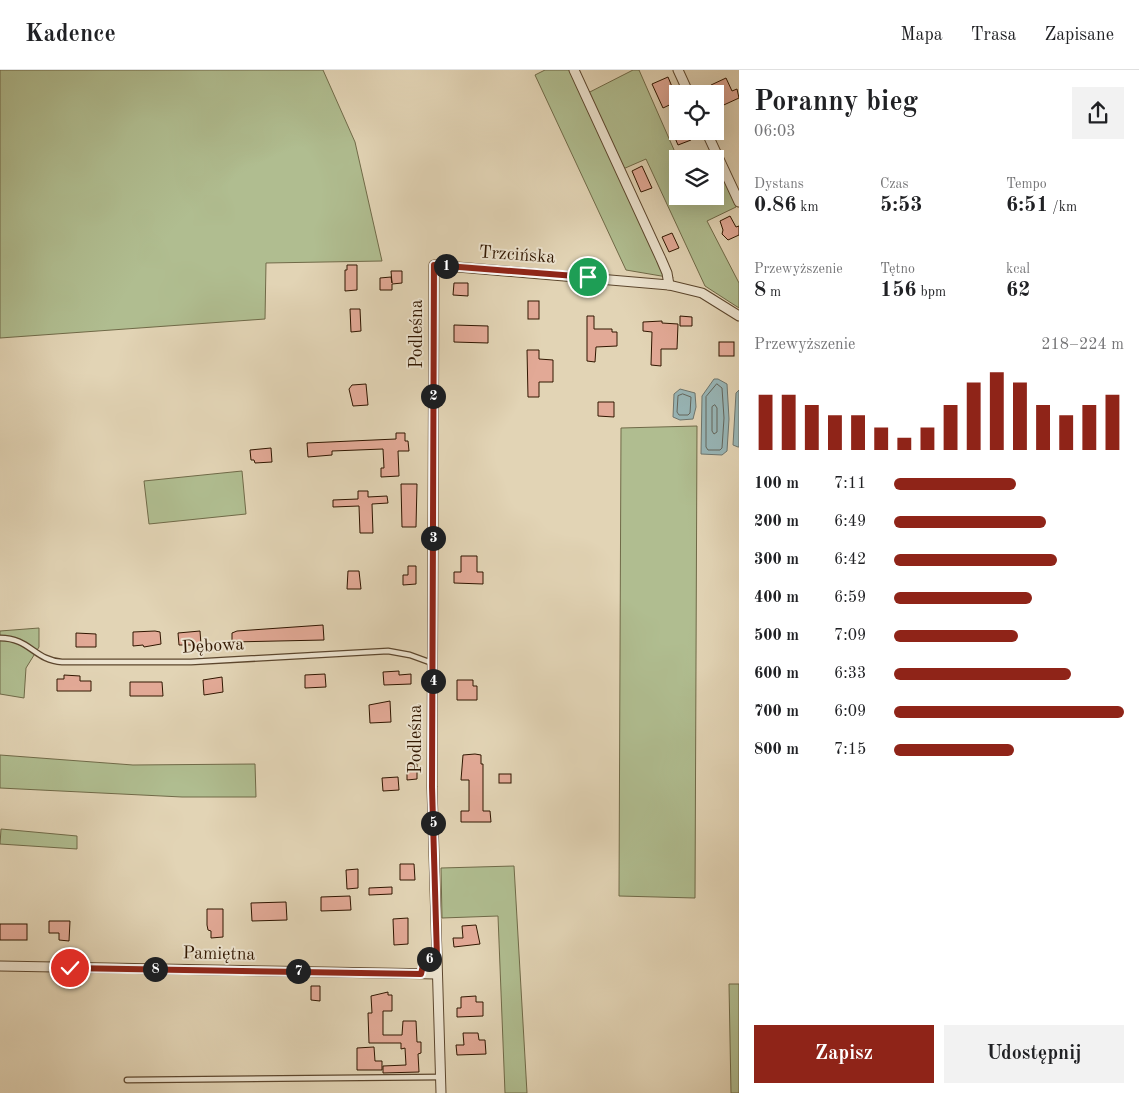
<!DOCTYPE html>
<html lang="pl">
<head>
<meta charset="utf-8">
<style>
  body { margin:0; font-family:"Old Standard TT",serif; background:#f2f2f2; color:#202124; height:100vh; display:flex; flex-direction:column; font-size:19px; white-space:nowrap }
  * { box-sizing:border-box; margin:0 }
  p { font-size:16px; color:#757577 }
  .icon { flex:none; width:28px; height:28px; fill:none; stroke:currentColor; stroke-width:2; stroke-linecap:round; stroke-linejoin:round }
  .map { position:relative; flex:1; overflow:hidden }
  .panel { display:flex; flex-direction:column; background:#fff; width:400px }
  .panel>* { flex:none }
  .buttons { position:absolute; left:669px; top:15px; display:grid; gap:10px }
  .buttons a { display:grid; place-items:center; width:55px; height:55px; border-radius:0px; background:#fff; box-shadow:0 5px 20px #0002; font-size:25px }
  .pin { position:absolute; display:grid; place-items:center; width:42px; height:42px; color:#fff; margin:-21px; border:2px solid #fff; border-radius:50%; box-shadow:0 1px 5px #0007 }
  .km { position:absolute; width:25px; height:25px; margin:-12px; border-radius:50%; background:#222; color:#fff; font-size:14px; line-height:25px; text-align:center }
  .round { display:grid; place-items:center; flex:none; width:52px; height:52px; border-radius:0px; background:#f2f2f2 }
  .summary { display:flex; align-items:center; justify-content:space-between; height:85px; padding:0 15px }
  h1 { font-size:28px; font-weight:600; line-height:38px }
  .stats { display:grid; grid-template-columns:repeat(3,1fr); gap:8px; height:85px; padding:5px 15px }
  .stats div { display:grid; align-content:center }
  .stats b { font-size:21px; font-weight:600 }
  .stats small { font-size:14px; font-weight:400 }
  .stats p { font-size:14px }
  .chart { height:140px; padding:10px 15px }
  .chart p { display:flex; justify-content:space-between }
  .chart svg { width:100%; height:90px; margin-top:5px; stroke:#8f2418; stroke-width:6 }
  .action { display:flex; gap:10px; margin-top:auto; padding:10px 15px }
  .action a { flex:1; height:58px; border-radius:0px; background:#8f2418; color:#fff; font-size:20px; font-weight:600; line-height:58px; text-align:center }
  .action a+a { background:#f2f2f2; color:#202124 }
  ul { padding:0 15px; list-style:none; font-size:16px }
  li { display:grid; grid-template-columns:80px 60px 1fr; align-items:center; height:38px }
  li i { height:12px; border-radius:6px; background:#8f2418 }
  header { display:flex; align-items:center; gap:30px; box-sizing:border-box; height:70px; padding:0 25px; background:#fff; border-bottom:1px solid #e0e0e0 }
  header strong { font-size:24px }
  nav { display:flex; gap:28px; margin-inline-start:auto; font-size:18px }
  main { display:flex; flex:1; min-height:0 }
  .map>svg:first-child { display:block }
  .green { fill:#b0bd90; stroke:#706a48 }
  .water { fill:#98b6b7; stroke:#6e766e }
  .lines { fill:none; stroke-linecap:round; stroke-linejoin:round }
  .shore { stroke:#64665c; stroke-width:1 }
  .building { fill:#e2a996; stroke:#301600 }
  .lane-casing { stroke:#5c462d; stroke-width:7 }
  .street-casing { stroke:#5c462d; stroke-width:11 }
  .lane { stroke:#ece3cf; stroke-width:4.5 }
  .street { stroke:#ece3cf; stroke-width:9 }
  .route-casing { stroke:#fff; stroke-width:10 }
  .route { stroke:#8f2418; stroke-width:6 }
  .labels { text-anchor:middle; dominant-baseline:central; stroke-width:4; stroke-linejoin:round; paint-order:stroke }
  .street-label { font-size:18px; fill:#301600; stroke:#ece3cf }
</style>
</head>
<body>
<header>
<strong>Kadence</strong>
<nav><a>Mapa</a><a>Trasa</a><a>Zapisane</a></nav>
</header>
<main>
<div class="map">
<svg width="739" height="1023" viewBox="0 0 739 1023">
  <rect width="100%" height="100%" fill="#e2d4b5"/>
  <filter id="stains"><feTurbulence type="fractalNoise" baseFrequency=".004" numOctaves="4"/><feColorMatrix values="0 0 0 0 .2 0 0 0 0 .09 0 0 0 0 .02 0 0 0 .5 -.17"/></filter>
  <radialGradient id="worn" r=".72"><stop offset=".6" stop-color="#630" stop-opacity="0"/><stop offset="1" stop-color="#630" stop-opacity=".3"/></radialGradient>
  <g class="green">
    <polygon points="0,0 323,0 355,72 382,191 266,193 265,249 0,268"/>
    <polygon points="545,0 570,0 582,26 633,0 639,0 678,89 678,126 715,126 715,102 722,99 736,137 707,151 739,213 739,238 705,216 646,89 623,99 673,208 626,200 535,5"/>
    <polygon points="697,356 695,828 619,826 621,358"/>
    <polygon points="242,401 246,444 149,454 144,411"/>
    <polygon points="39,558 39,577 26,598 24,628 0,624 0,561"/>
    <polygon points="0,685 133,695 255,694 256,727 182,727 0,718"/>
    <polygon points="1,759 77,766 77,779 0,774"/>
    <polygon points="514,796 527,1023 505,1023 498,846 442,848 441,798"/>
    <polygon points="729,914 739,914 739,1023 731,1023"/>
  </g>
  <g class="water">
    <polygon points="714,309 718,309 727,314 729,349 727,381 722,385 701,384 702,326"/>
    <polygon points="680,319 695,323 696,337 693,349 680,350 673,347 674,324"/>
    <polygon points="739,320 739,377 738,377 733,375 736,323"/>
  </g>
  <g class="lines">
    <g class="shore">
      <polygon points="717,314 722,318 724,348 722,378 720,380 708,380 706,377 706,327"/>
      <polygon points="683,324 691,327 690,343 688,345 679,345 677,342 678,326"/>
      <polygon points="715,335 717,338 717,362 714,364 712,361 712,337"/>
    </g>
  </g>
  <g class="building">
    <polygon points="668,7 678,31 663,38 652,14"/>
    <polygon points="726,8 732,21 737,19 739,28 715,39 715,23 711,15"/>
    <polygon points="672,61 687,61 691,70 678,75"/>
    <polygon points="642,96 652,118 641,122 632,101"/>
    <polygon points="730,146 736,157 739,156 739,165 728,170 722,164 723,160 720,151"/>
    <polygon points="672,163 679,178 669,182 662,167"/>
    <polygon points="347,195 357,195 357,220 345,221 345,200 347,200"/>
    <polygon points="391,201 402,201 402,213 392,214 392,220 380,220 380,208 391,207 392,213"/>
    <polygon points="454,213 468,213 468,226 453,225"/>
    <rect x="528" y="231" width="11" height="18"/>
    <polygon points="350,239 360,239 361,261 351,262"/>
    <polygon points="587,246 594,246 594,259 612,259 612,262 617,262 617,276 596,277 595,292 587,291"/>
    <polygon points="680,246 692,247 692,256 680,256"/>
    <polygon points="662,251 662,253 678,254 677,279 661,279 661,296 651,295 652,262 643,261 643,252"/>
    <polygon points="454,255 488,256 488,273 454,272"/>
    <rect x="719" y="272" width="15" height="14"/>
    <polygon points="527,280 539,280 539,289 553,290 553,312 539,312 539,327 528,327"/>
    <polygon points="366,314 368,335 353,336 349,319 352,315"/>
    <polygon points="598,332 614,332 614,347 598,346"/>
    <polygon points="396,363 405,363 405,371 408,371 409,381 398,381 399,406 381,407 381,398 384,398 383,379 332,381 332,385 308,387 307,373 396,369"/>
    <polygon points="271,378 272,392 255,393 254,390 251,390 250,380"/>
    <polygon points="401,414 417,414 416,457 402,457"/>
    <polygon points="358,421 368,421 368,427 387,426 388,433 372,434 373,463 360,463 359,436 333,437 333,430 358,429"/>
    <polygon points="461,486 477,486 477,502 483,502 483,514 454,513 454,502 461,502"/>
    <polygon points="408,496 416,496 416,514 403,515 403,505 408,505"/>
    <polygon points="348,501 359,501 361,519 347,519"/>
    <polygon points="323,555 324,570 232,572 232,563 237,561"/>
    <polygon points="155,561 160,562 161,574 144,577 143,575 133,576 133,562"/>
    <polygon points="200,561 201,575 179,575 178,563"/>
    <polygon points="76,563 96,564 96,577 76,577"/>
    <polygon points="399,601 399,605 411,604 411,614 384,615 383,602"/>
    <polygon points="325,604 326,617 305,618 305,605"/>
    <polygon points="64,605 80,606 80,611 91,611 91,621 57,621 57,609 64,609"/>
    <polygon points="222,607 223,622 204,625 203,610"/>
    <polygon points="457,610 473,610 473,616 477,616 477,630 457,630"/>
    <polygon points="130,612 162,612 163,626 130,626"/>
    <polygon points="390,631 391,652 370,653 369,635"/>
    <polygon points="475,684 481,685 481,694 483,694 483,741 490,741 491,752 461,752 461,741 469,741 469,710 461,710 463,685"/>
    <polygon points="407,693 417,694 417,709 407,710"/>
    <rect x="499" y="704" width="12" height="9"/>
    <polygon points="398,707 399,720 383,721 382,708"/>
    <polygon points="400,794 414,794 415,810 400,810"/>
    <polygon points="358,799 358,818 347,819 346,800"/>
    <polygon points="392,817 392,824 369,825 369,818"/>
    <polygon points="350,826 351,840 321,841 321,827"/>
    <polygon points="286,832 287,850 252,851 251,833"/>
    <polygon points="207,839 223,839 223,867 211,868 211,861 208,860 207,855"/>
    <polygon points="408,848 408,874 394,875 393,849"/>
    <polygon points="49,851 70,851 69,871 59,870 59,863 49,863"/>
    <rect x="0" y="854" width="27" height="16"/>
    <polygon points="476,855 480,874 454,877 453,868 463,868 462,856"/>
    <polygon points="311,916 320,916 320,931 311,930"/>
    <polygon points="388,922 388,925 392,925 392,941 383,941 383,965 402,965 403,951 416,951 417,972 421,972 421,983 418,984 419,1002 383,1003 383,996 406,995 405,978 401,979 401,973 369,973 368,943 372,943 371,926"/>
    <polygon points="476,926 476,932 483,932 483,946 457,947 457,938 461,938 461,927"/>
    <polygon points="463,963 478,963 479,970 485,970 486,984 457,985 456,975 464,975"/>
    <polygon points="374,977 375,991 382,991 382,1000 357,1000 357,978"/>
  </g>
  <g class="lines">
    <g class="lane-casing">
      <g id="lane">
        <path d="M0,568c30,0 34,22 62,24h129l197,-11 22,4 22,8"/>
        <polyline points="421,904 424,891 437,888"/>
        <polyline points="127,1010 441,1007"/>
      </g>
    </g>
    <g class="street-casing">
      <g id="street">
        <polyline points="574,0 661,189 667,203 669,215"/>
        <polyline points="678,0 689,24"/>
        <polyline points="706,61 739,132"/>
        <polyline points="0,896 437,904"/>
        <polyline points="441,1023 432,717 434,195 669,215 702,223 739,246"/>
      </g>
    </g>
    <use href="#lane" class="lane"/>
    <use href="#street" class="street"/>
  </g>
  <g class="lines">
    <g class="route-casing">
      <polyline id="route" points="70,898 421,904 424,891 437,888 432,717 434,195 588,207"/>
    </g>
    <use href="#route" class="route"/>
  </g>
  <g class="labels">
    <g class="street-label">
      <text transform="translate(517 185) rotate(4)">Trzcińska</text>
      <text transform="translate(417 264) rotate(-90)">Podleśna</text>
      <text transform="translate(213 576) rotate(-3)">Dębowa</text>
      <text transform="translate(416 669) rotate(-90)">Podleśna</text>
      <text transform="translate(219 884) rotate(1)">Pamiętna</text>
    </g>
  </g>
  <rect width="100%" height="100%" filter="url(#stains)"/>
  <rect width="100%" height="100%" fill="url(#worn)"/>
</svg>
<div class="buttons">
<a><svg class="icon" aria-label="locate" viewBox="0 0 24 24"><circle cx="12" cy="12" r="6"/><path d="M12 2v4M12 18v4M2 12h4M18 12h4"/></svg></a>
<a><svg class="icon" aria-label="layers" viewBox="0 0 24 24"><path d="M12 4l9 5-9 5-9-5zM3 14l9 5 9-5"/></svg></a>
</div>
<div class="pin" style="left:588px;top:207px;background:#1e9e55"><svg class="icon" aria-label="arrive" viewBox="0 0 24 24"><path d="M6 21V4h12l-3 4 3 4H6"/></svg></div>
<div class="pin" style="left:70px;top:898px;background:#d93025"><svg class="icon" aria-label="check" viewBox="0 0 24 24"><path d="M5 12l5 5 9-10"/></svg></div>
<b class="km" style="left:446px;top:196px">1</b>
<b class="km" style="left:433px;top:326px">2</b>
<b class="km" style="left:433px;top:468px">3</b>
<b class="km" style="left:433px;top:611px">4</b>
<b class="km" style="left:433px;top:753px">5</b>
<b class="km" style="left:429px;top:889px">6</b>
<b class="km" style="left:298px;top:901px">7</b>
<b class="km" style="left:155px;top:899px">8</b>
</div>
<section class="panel">
<div class="summary"><div><h1>Poranny bieg</h1><p>06:03</p></div><a class="round"><svg class="icon" aria-label="share" viewBox="0 0 24 24"><path d="M12 15V3M7 8l5-5 5 5M5 13v7h14v-7"/></svg></a></div>
<div class="stats">
<div><p>Dystans</p><b>0.86<small> km</small></b></div>
<div><p>Czas</p><b>5:53</b></div>
<div><p>Tempo</p><b>6:51<small> /km</small></b></div>
</div>
<div class="stats">
<div><p>Przewyższenie</p><b>8<small> m</small></b></div>
<div><p>Tętno</p><b>156<small> bpm</small></b></div>
<div><p>kcal</p><b>62</b></div>
</div>
<div class="chart"><p><span>Przewyższenie</span>218–224 m</p>
<svg viewBox="0 0 160 44" preserveAspectRatio="none"><path d="M5 44V17M15 44V17M25 44V22M35 44V27M45 44V27M55 44V33M65 44V38M75 44V33M85 44V22M95 44V11M105 44V6M115 44V11M125 44V22M135 44V27M145 44V22M155 44V17"/></svg>
</div>
<ul>
<li><b>100 m</b>7:11<i style="width:53%"></i></li>
<li><b>200 m</b>6:49<i style="width:66%"></i></li>
<li><b>300 m</b>6:42<i style="width:71%"></i></li>
<li><b>400 m</b>6:59<i style="width:60%"></i></li>
<li><b>500 m</b>7:09<i style="width:54%"></i></li>
<li><b>600 m</b>6:33<i style="width:77%"></i></li>
<li><b>700 m</b>6:09<i style="width:100%"></i></li>
<li><b>800 m</b>7:15<i style="width:52%"></i></li>
</ul>
<div class="action"><a>Zapisz</a><a>Udostępnij</a></div>
</section>
</main>
</body>
</html>
